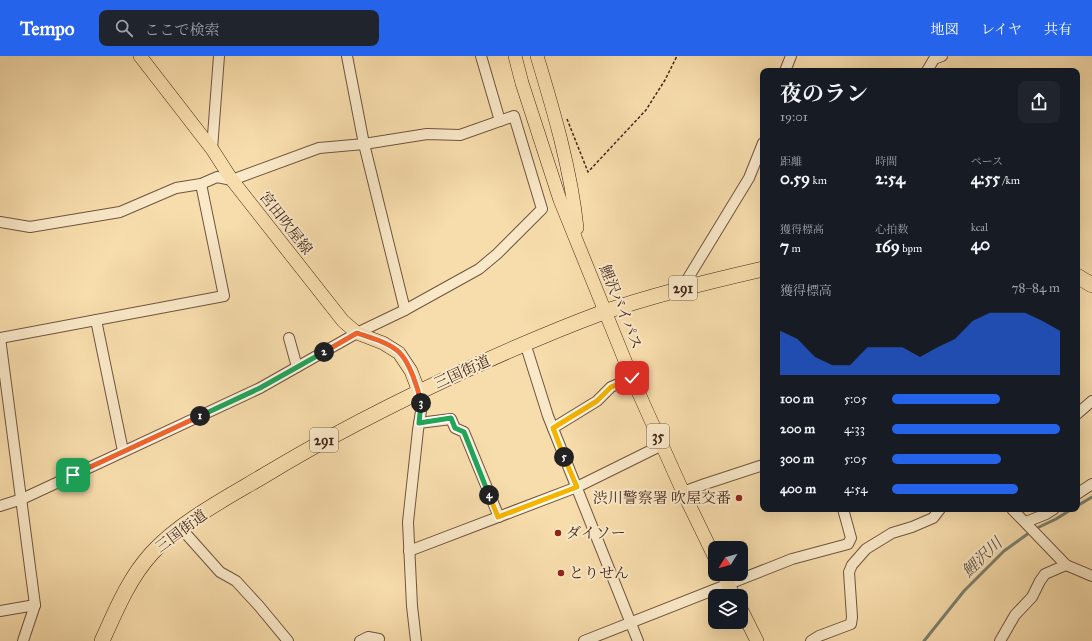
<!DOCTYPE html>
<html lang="ja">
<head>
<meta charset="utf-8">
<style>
  body { margin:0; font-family:"IM FELL Great Primer","Noto Serif JP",serif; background:#20242c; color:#f1f3f6; height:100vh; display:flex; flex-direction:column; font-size:15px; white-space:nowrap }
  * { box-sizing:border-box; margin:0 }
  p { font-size:13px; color:#9ea1a6 }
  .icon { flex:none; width:22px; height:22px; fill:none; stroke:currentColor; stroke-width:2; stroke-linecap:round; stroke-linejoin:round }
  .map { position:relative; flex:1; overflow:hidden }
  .side { position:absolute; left:760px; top:12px; width:320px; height:444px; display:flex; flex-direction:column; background:#171b24; border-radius:8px; box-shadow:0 4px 16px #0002 }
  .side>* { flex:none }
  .needle { width:26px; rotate:233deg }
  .controls { position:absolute; left:708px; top:485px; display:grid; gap:8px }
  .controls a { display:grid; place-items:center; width:40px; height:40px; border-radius:8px; background:#171b24; box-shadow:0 4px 16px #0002; font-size:20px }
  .pin { position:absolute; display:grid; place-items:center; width:34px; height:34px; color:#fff; margin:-17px; border-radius:8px; box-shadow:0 2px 6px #0006 }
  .km { position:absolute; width:20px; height:20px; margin:-10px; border-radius:50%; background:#222; color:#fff; font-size:11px; line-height:20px; text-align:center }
  .round { display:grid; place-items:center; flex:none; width:42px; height:42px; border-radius:8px; background:#20242c }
  .headline { display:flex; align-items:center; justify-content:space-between; height:68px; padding:0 20px }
  h1 { font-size:22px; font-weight:700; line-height:30px }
  .metrics { display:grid; grid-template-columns:repeat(3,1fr); gap:6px; height:68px; padding:4px 20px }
  .metrics div { display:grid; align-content:center }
  .metrics b { font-size:17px; font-weight:700 }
  .metrics small { font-size:11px; font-weight:400 }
  .metrics p { font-size:11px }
  .chart { height:112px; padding:8px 20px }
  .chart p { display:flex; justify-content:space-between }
  .chart svg { width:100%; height:72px; margin-top:4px; fill:#2563eb; opacity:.7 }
  ul { padding:0 20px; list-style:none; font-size:13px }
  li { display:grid; grid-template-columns:64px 48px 1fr; align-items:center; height:30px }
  li i { height:10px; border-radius:5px; background:#2563eb }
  header { display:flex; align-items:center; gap:24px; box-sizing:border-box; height:56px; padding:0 20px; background:#2563eb; color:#fff }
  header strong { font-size:19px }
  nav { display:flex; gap:22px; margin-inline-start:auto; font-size:14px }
  .search { width:280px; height:36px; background:#20242c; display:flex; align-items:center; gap:10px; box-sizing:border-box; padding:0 14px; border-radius:8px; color:#9ea1a6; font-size:15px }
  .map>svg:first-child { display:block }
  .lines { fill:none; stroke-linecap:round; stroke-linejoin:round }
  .stream { stroke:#7a806e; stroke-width:3 }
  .minor-casing { stroke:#70543f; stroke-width:12 }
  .major-casing { stroke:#43261b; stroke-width:14 }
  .highway-casing { stroke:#43261b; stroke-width:16 }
  .path { stroke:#43261b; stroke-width:1.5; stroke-dasharray:3 2; stroke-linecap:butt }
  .minor { stroke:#fae9c9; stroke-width:10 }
  .major { stroke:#f8ddac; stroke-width:13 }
  .highway { stroke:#f8ddac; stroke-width:15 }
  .split-1-casing { stroke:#fff; stroke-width:8 }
  .split-2-casing { stroke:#fff; stroke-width:8 }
  .split-3-casing { stroke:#fff; stroke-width:8 }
  .split-4-casing { stroke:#fff; stroke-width:8 }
  .split-5-casing { stroke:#fff; stroke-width:8 }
  .split-6-casing { stroke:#fff; stroke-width:8 }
  .split-1 { stroke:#f0652b; stroke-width:5 }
  .split-2 { stroke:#22a559; stroke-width:5 }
  .split-3 { stroke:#f0652b; stroke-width:5 }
  .split-4 { stroke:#22a559; stroke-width:5 }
  .split-5 { stroke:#f5b400; stroke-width:5 }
  .split-6 { stroke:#f5b400; stroke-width:5 }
  .poi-dot { fill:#8f2418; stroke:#fae9c9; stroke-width:1.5 }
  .labels { text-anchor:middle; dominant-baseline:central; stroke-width:4; stroke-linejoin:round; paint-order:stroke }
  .shield { fill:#fae9c9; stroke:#7a604f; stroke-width:1 }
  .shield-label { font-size:14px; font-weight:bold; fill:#43261b }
  .street-label { font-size:15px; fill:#43261b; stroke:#fae9c9 }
  .poi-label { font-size:15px; fill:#43261b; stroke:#fae9c9; text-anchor:start }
  .water-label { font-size:16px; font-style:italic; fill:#5a4c3e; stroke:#fae9c9 }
</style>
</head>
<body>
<header>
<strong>Tempo</strong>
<div class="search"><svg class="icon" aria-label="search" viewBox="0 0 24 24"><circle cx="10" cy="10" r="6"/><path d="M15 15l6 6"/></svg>ここで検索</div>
<nav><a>地図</a><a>レイヤ</a><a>共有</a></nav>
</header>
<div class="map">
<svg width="1092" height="585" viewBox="0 0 1092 585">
  <rect width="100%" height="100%" fill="#f8ddac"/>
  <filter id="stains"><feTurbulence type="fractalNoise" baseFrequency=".005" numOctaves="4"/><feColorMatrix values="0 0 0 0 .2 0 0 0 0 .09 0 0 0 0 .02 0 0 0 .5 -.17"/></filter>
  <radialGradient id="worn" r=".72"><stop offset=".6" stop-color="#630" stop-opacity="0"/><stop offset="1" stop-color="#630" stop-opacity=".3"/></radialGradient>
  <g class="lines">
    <g class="stream">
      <polyline points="1077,450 1092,441"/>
      <polyline points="924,585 964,535 1004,495 1033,474 1056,463 1072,453"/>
    </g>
    <g class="minor-casing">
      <g id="minor">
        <polyline points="347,0 364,88 405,254"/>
        <polyline points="481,0 500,65"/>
        <polyline points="785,15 791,0"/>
        <polyline points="927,15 934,3 942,0"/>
        <polyline points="212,93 219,0"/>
        <polyline points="0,166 30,171 120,156 176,132 201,128 217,121 232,124 319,92 364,88 427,78 460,79 514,60 542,153 497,198 479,213 405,254 357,277 260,332 22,443 0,450"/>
        <polyline points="682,232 749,122 763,87"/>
        <polyline points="96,264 123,395"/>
        <polyline points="0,282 224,240 201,128"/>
        <polyline points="0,282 35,549 23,585"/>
        <polyline points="289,282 297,311"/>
        <polyline points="525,287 548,360 638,585"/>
        <polyline points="1077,358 1092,345"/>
        <polyline points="419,367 451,363 455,372 464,376 499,461"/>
        <polyline points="553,372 597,345 611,331 632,322"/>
        <polyline points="683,436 705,428 763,409"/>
        <polyline points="1077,438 1092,428"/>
        <polyline points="1012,453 1066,509 1092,520"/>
        <polyline points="1026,466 1046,458 1054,453"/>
        <polyline points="182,471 187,479 220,516 236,525 259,550 288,585"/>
        <polyline points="409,495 577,431 662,389"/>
        <polyline points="0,555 35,549"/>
        <polyline points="360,585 368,581 379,583"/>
        <polyline points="416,585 412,550 408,466 418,374 422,349 419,336"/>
        <polyline points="584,585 792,503 848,488 851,482 843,453"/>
        <polyline points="811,585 819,580 851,568 852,561 849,516 852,509 866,493 892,477 912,471 933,462 940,453"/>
        <polyline points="1000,585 1015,559 1032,541 1040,525 1045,518 1066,509"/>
      </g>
    </g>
    <g class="major-casing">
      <g id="major">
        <polyline points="140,0 212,93 232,124 343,265 357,277 383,287 399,297 411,315 419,336"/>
        <polyline points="515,0 522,27 560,144 632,322 683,436 715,502"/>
        <path d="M537,0c17,56 34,114 40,172"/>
        <polyline points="723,518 734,540"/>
        <polyline points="741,553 757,585"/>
      </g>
    </g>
    <g class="highway-casing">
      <g id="highway">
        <polyline points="1077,220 1092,229"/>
        <path d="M102,585c14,-31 27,-63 50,-88 28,-31 76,-56 113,-78 66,-40 135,-75 205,-107 44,-20 88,-39 134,-56 52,-18 106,-31 159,-43"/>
      </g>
    </g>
    <polyline class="path" points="567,63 588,116 646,54 665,24 677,0"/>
    <use href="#minor" class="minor"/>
    <use href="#major" class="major"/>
    <use href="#highway" class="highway"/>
  </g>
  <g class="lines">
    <g class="split-1-casing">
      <polyline id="split-1" points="73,419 200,360"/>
    </g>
    <g class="split-2-casing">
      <polyline id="split-2" points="200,360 260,332 324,296"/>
    </g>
    <g class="split-3-casing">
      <path id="split-3" d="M324,296l33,-19c14,5 31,9 42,19 11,11 19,36 22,51"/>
    </g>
    <g class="split-4-casing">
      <polyline id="split-4" points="421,347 419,367 451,362 455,372 464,376 489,439"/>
    </g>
    <g class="split-5-casing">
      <polyline id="split-5" points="489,439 498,461 577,431 564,401"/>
    </g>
    <g class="split-6-casing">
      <polyline id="split-6" points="564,401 553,372 597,345 611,331 632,322"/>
    </g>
    <use href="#split-1" class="split-1"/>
    <use href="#split-2" class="split-2"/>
    <use href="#split-3" class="split-3"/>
    <use href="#split-4" class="split-4"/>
    <use href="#split-5" class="split-5"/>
    <use href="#split-6" class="split-6"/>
  </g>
  <g class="poi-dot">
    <circle cx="739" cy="442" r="4"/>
    <circle cx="558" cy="477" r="4"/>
    <circle cx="561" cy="517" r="4"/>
  </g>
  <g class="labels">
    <g class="shield">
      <rect x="669" y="220" width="28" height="24" rx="3"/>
      <rect x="647" y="368" width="22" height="24" rx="3"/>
      <rect x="310" y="372" width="28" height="24" rx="3"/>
    </g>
    <g class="shield-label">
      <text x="683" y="232">291</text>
      <text x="658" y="380">35</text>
      <text x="324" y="384">291</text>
    </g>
    <g class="street-label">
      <text transform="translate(286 167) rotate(52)">宮田吹屋線</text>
      <text transform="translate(621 251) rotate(68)">鯉沢バイパス</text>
      <text transform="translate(462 316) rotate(-24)">三国街道</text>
      <text transform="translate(181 475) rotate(-37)">三国街道</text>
    </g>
    <g class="poi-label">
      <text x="731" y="442" text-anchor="end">渋川警察署 吹屋交番</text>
      <text x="566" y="477">ダイソー</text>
      <text x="569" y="517">とりせん</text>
    </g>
    <g class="water-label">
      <text transform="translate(982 501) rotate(-44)">鯉沢川</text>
    </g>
  </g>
  <rect width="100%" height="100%" filter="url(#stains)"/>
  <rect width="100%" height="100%" fill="url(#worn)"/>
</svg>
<div class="controls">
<a><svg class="needle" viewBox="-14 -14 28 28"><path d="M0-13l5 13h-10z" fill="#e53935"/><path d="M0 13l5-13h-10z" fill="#9ea1a6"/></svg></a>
<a><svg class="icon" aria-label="layers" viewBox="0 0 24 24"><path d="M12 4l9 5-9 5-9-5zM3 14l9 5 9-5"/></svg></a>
</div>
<div class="pin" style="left:73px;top:419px;background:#1e9e55"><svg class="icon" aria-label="arrive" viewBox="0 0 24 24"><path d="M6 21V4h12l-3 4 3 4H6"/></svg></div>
<div class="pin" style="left:632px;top:322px;background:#d93025"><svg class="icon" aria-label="check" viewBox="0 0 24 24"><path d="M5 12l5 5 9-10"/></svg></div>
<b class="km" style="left:200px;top:360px">1</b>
<b class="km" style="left:324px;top:296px">2</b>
<b class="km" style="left:421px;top:347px">3</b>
<b class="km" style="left:489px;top:439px">4</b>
<b class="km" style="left:564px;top:401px">5</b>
<section class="side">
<div class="headline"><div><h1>夜のラン</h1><p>19:01</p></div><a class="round"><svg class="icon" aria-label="share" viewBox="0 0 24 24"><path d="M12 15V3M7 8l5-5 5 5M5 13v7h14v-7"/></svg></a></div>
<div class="metrics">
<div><p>距離</p><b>0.59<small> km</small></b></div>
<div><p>時間</p><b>2:54</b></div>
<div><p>ペース</p><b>4:55<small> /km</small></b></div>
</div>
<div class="metrics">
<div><p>獲得標高</p><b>7<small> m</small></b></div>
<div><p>心拍数</p><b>169<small> bpm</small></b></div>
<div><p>kcal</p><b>40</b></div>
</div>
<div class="chart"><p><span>獲得標高</span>78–84 m</p>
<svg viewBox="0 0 160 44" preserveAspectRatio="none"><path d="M0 44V17L10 22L20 33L30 38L40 38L50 27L60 27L70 27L80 33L90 27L100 22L110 11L120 6L130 6L140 6L150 11L160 17V44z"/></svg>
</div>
<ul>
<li><b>100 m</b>5:05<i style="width:64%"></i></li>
<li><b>200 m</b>4:33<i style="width:100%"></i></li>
<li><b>300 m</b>5:05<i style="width:65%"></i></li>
<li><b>400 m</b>4:54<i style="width:75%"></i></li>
</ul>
</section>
</div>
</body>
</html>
